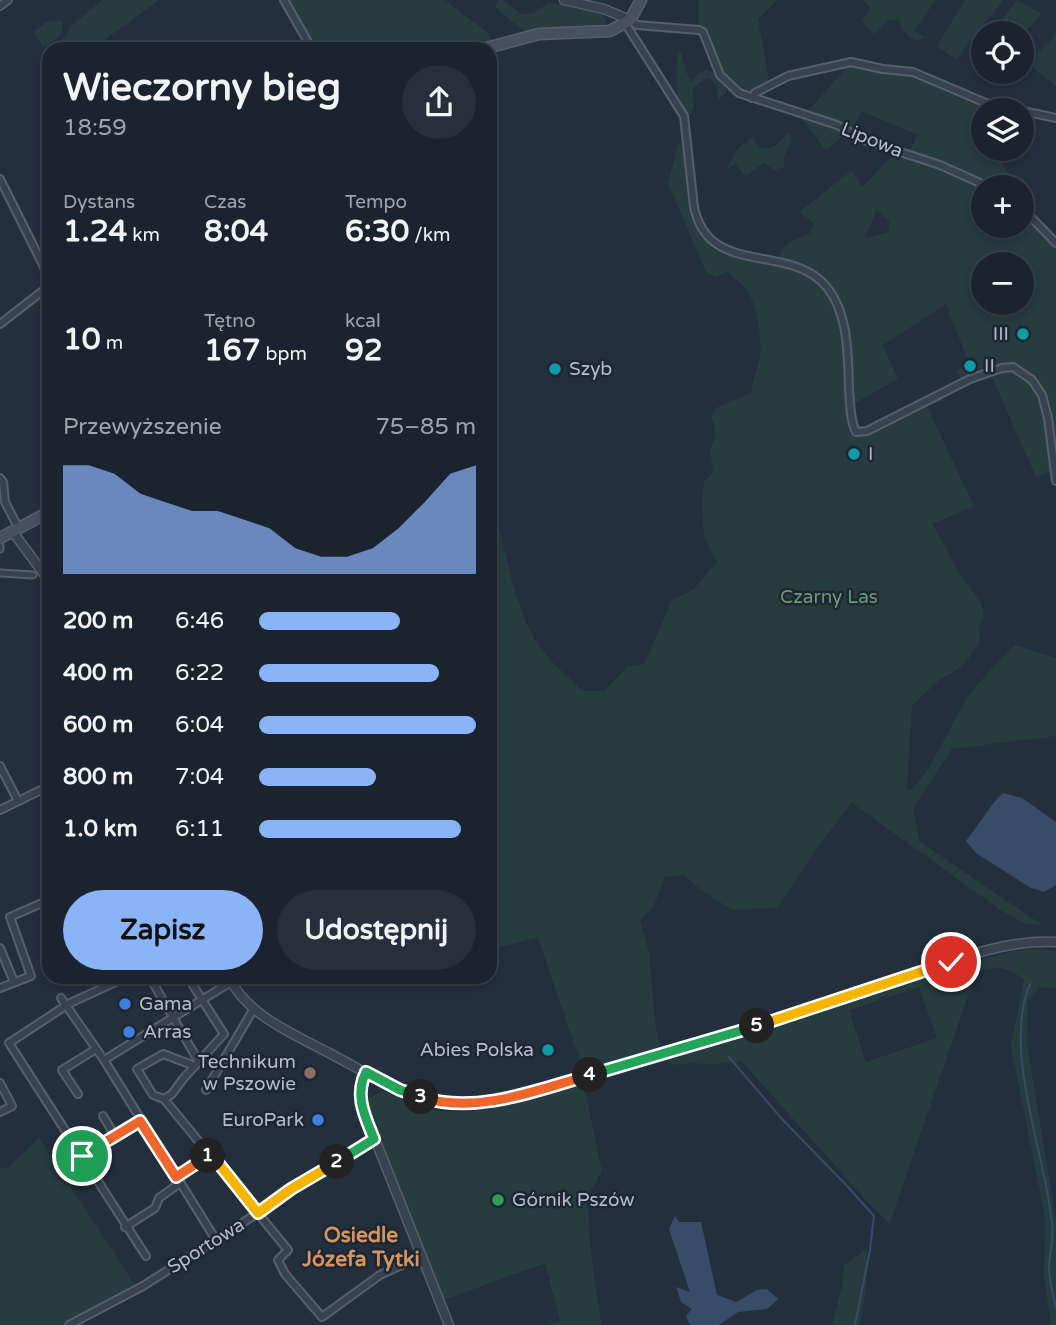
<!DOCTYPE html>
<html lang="pl">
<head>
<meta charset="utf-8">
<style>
  body { margin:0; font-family:"Varela Round",sans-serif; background:#282f3a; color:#f1f3f6; height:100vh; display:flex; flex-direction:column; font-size:26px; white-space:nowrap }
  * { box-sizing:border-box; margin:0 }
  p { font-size:23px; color:#a0a4aa }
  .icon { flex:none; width:38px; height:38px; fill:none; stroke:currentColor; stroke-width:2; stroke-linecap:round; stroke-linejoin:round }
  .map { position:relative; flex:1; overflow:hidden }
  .details { position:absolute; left:42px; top:42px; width:455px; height:942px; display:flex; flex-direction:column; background:#1b232e; border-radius:21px; box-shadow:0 4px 10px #0003,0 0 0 2px #39404a }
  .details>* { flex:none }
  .fabs { position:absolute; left:971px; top:21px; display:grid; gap:14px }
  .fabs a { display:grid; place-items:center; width:63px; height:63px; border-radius:50%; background:#1b232e; box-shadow:0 4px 10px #0003,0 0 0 2px #39404a; font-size:35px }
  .pin { position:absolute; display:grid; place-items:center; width:60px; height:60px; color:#fff; margin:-30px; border:4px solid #fff; border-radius:50%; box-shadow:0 2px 7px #0007 }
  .km { position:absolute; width:35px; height:35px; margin:-18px; border-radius:50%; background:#222; color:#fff; font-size:19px; line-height:35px; text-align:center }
  .round { display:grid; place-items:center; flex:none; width:74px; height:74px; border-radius:37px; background:#282f3a }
  .summary { display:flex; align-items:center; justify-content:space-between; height:119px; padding:0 21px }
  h1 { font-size:38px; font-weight:700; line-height:52px }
  .stats { display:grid; grid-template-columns:repeat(3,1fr); gap:10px; height:119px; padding:7px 21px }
  .stats div { display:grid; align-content:center }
  .stats b { font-size:30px; font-weight:700 }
  .stats small { font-size:19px; font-weight:400 }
  .stats p { font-size:19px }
  .chart { height:196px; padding:14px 21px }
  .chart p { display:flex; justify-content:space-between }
  .chart svg { width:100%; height:126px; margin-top:7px; fill:#8ab4f8; opacity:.7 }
  .cta { display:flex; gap:14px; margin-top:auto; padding:14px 21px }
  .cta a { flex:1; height:80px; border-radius:42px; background:#8ab4f8; color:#111; font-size:28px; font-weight:700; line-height:80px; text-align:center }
  .cta a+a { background:#282f3a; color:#f1f3f6 }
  ul { padding:0 21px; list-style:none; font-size:23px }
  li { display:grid; grid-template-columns:112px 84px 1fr; align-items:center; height:52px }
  li i { height:18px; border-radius:9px; background:#8ab4f8 }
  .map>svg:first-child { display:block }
  .green { fill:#263c3f; fill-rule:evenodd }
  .water { fill:#394c67 }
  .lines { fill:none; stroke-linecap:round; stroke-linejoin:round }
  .stream { stroke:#394c67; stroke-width:2 }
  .pedestrian-casing { stroke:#565f6c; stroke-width:9 }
  .minor-casing { stroke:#565f6c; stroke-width:10 }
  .tertiary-casing { stroke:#565f6c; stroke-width:11 }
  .secondary-casing { stroke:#565f6c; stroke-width:13 }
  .pedestrian { stroke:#38414e; stroke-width:5 }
  .minor { stroke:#38414e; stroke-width:6 }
  .tertiary { stroke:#38414e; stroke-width:8 }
  .secondary { stroke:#465061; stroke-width:10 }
  .split-1-casing { stroke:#fff; stroke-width:14 }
  .split-2-casing { stroke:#fff; stroke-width:14 }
  .split-3-casing { stroke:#fff; stroke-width:14 }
  .split-4-casing { stroke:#fff; stroke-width:14 }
  .split-5-casing { stroke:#fff; stroke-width:14 }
  .split-6-casing { stroke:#fff; stroke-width:14 }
  .split-1 { stroke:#f0652b; stroke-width:9 }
  .split-2 { stroke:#f5b400; stroke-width:9 }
  .split-3 { stroke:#22a559; stroke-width:9 }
  .split-4 { stroke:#f0652b; stroke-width:9 }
  .split-5 { stroke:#22a559; stroke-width:9 }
  .split-6 { stroke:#f5b400; stroke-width:9 }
  .culture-dot { fill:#0f9aa8; stroke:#1d2633; stroke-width:2.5 }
  .shop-dot { fill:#3f7fe0; stroke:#1d2633; stroke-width:2.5 }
  .education-dot { fill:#8d6e63; stroke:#1d2633; stroke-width:2.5 }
  .leisure-dot { fill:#2e9e5b; stroke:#1d2633; stroke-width:2.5 }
  .labels { text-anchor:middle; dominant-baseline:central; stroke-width:5; stroke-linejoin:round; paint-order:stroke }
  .street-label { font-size:19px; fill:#b4bcc9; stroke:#1d2633 }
  .poi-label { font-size:19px; fill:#b4bcc9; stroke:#1d2633; text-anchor:start }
  .park-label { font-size:19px; fill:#6b9a76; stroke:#1d2633 }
  .neighbourhood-label { font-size:21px; font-weight:bold; fill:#d59563; stroke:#1d2633 }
</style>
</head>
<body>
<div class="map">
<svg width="1056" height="1325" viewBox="0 0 1056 1325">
  <rect width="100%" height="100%" fill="#242f3e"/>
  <g class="green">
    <polygon points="102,0 159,0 92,49 64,49 60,43 73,25"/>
    <polygon points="284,0 445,0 488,33 492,41 460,49 312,49"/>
    <polygon points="499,0 502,0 523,15 536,12 549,2 602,13 606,20 605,24 596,28 571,26 525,32 495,7"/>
    <path d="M698,0h79l-19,19 11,60c-4,6 -7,7 -13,10 -33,15 -37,-39 -48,-55 -2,-3 -6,-5 -9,-7z"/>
    <polygon points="862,0 936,0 914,30 924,37 918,41 907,35 898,20 888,20 874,34 862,21 871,8"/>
    <polygon points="965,0 1003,0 956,59 937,46"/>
    <polygon points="1017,0 1042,14 1022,36 1022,33 993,33"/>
    <path d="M60,20l3,3c0,13 -9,18 -20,24l-9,-15 11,-9z"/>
    <polygon points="1056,35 1056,86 1022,60 1022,39 1037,54"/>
    <path d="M677,52l5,2 4,17 5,11 8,-9 7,-3 7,2 14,19 -9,9 -1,-13 -7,-9 -10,4 -8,8 2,16 -4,10c-18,-16 -12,-42 -13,-64z"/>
    <path d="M856,65l54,9 49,24 31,10 -6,2v39h10l22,38h-32v39h38v-18l34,33v229l-20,7 -46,-105 -28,11 -5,-13 9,-4 1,-8 -21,-54 -63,41 15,34 -43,24 -1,5c-3,-41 2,-99 -32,-130 -10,-10 -32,-13 -45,-18l9,-16 24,-11 4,-10 -15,-11 52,-41 11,16 33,-34 59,20 -46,-20 10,-18 -57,-24 -8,19 -45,-19 40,-45zM877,210l12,11v11l-24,6zM984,264h38v39h-38z"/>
    <polygon points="799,115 847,133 826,151"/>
    <path d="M788,132l5,7 -9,17v11l-9,3 -12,-7 -17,13 -11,-12 -9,6 12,-22 15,-11 5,10c14,6 22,-5 30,-15z"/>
    <path d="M678,143h6l12,84 24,22 80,20 21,12 18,29 8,32 6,84 7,7 33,-15 3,3 45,-26 2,6 -16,6 47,99 -41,18 24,46 25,35 2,11 -5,9 1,16 -11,17 -12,12 -18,10 -27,26 -5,81 3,3c17,-11 42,-67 55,-88 13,-21 33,-39 50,-57l41,13v78l-104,13 -39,59 7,34 121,82h-16l-23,-13 -150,-108 -33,42 -42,63 -45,2 -31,-20 -17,-15 -19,2 -12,31 -13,12 9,32 6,70 6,28 -77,22 -46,-135 -48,13v-441l1,13 7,1c10,39 17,85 39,120 11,17 31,33 45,48h22l24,-25 16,-2 28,-64 21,-10 24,-28 -13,-25 -2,-38 2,-17 9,-10 -3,-23 5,-9v-13l-4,-12 5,-7 35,-15c1,-12 5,-21 8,-32 4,-21 -1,-53 -12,-71 -5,-7 -15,-13 -21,-19l-9,6 -11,-5 -38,-88z"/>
    <path d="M1036,949l20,2v38l-16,-2 -12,13 -1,43 29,178v104h-5l-7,-50 1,-58 -34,-171 13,-67c-19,-11 -23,-15 -45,-7l-10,20 -79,231 -16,-14 -133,-148c-23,6 -45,0 -68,4l-4,-5 117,-38 3,2 124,-46 101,-27zM919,987l18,51 -71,24 -17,-52z"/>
    <path d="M583,1081l19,90c-3,6 -8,13 -11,19 -8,25 6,107 11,135h-55l13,-5 -15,-57 -101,37 -79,-199 17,-10c16,4 30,12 46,17 41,13 116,-11 155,-27z"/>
    <polygon points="39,1138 138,1290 69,1325 0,1325 0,1169 9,1167"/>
    <polygon points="866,1249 867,1281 860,1325 832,1325 842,1287 844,1265"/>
  </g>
  <g class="water">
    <polygon points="1003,793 1022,798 1056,822 1056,885 1044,892 1031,888 976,853 966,841 995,801"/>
    <polygon points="675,1216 679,1222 701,1222 717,1295 736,1302 757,1290 767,1289 778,1299 767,1309 738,1312 719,1325 690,1325 686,1316 692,1309 681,1302 676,1287 690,1292 669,1229"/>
  </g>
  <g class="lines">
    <g class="stream">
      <path d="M1030,984c-28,66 15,168 22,239 2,14 -2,28 -3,43 0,14 4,29 7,42"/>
      <polyline points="729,1057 781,1118 849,1188 874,1216 870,1250 855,1325"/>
    </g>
    <g class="pedestrian-casing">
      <g id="pedestrian">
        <polyline points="0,546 0,549"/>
        <polyline points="1,573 33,575"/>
      </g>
    </g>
    <g class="minor-casing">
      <g id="minor">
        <polyline points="284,0 312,49"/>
        <polyline points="0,6 8,0"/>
        <polyline points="630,20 637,25 699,30 703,32 720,75 739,93 837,125 864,140 940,165 989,187"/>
        <path d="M625,23l59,93 10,91c14,68 88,38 127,74 28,26 27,74 28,108 1,14 1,31 7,43l11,-1 103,-52 32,-11 11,-1 19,13 10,15 6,23 8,63"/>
        <polyline points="752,98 755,93 788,76 851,62 883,69 913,72 986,103 1056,118"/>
        <polyline points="0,179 49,277"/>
        <polyline points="1022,208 1056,243"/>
        <polyline points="0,324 49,286"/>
        <polyline points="0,478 3,482 5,502 19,529"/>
        <polyline points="0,766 18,801"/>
        <polyline points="0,810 49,786"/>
        <polyline points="0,948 14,982"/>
        <polyline points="129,976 70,1003 9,1043 146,1256"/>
        <polyline points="149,976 199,1062"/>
        <polyline points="0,988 31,976 10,917 49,900"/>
        <polyline points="61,998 104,1060 216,1240"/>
        <polyline points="104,1060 231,982"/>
        <polyline points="195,1066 163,1054 137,1069 153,1095 164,1099 288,1250 278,1260 285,1274 322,1317 380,1275 421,1256"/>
        <polyline points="0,1083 12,1106 0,1112"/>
        <polyline points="206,1090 253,1010"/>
        <polyline points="78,1094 62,1070 96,1049"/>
        <polyline points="164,1099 172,1094 183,1079 224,1034 187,976"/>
        <polyline points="103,1116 115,1136"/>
        <polyline points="82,1156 140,1121"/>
        <polyline points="176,1177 210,1154"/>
        <polyline points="125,1227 155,1208 159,1198 180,1183"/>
        <polyline points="69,1325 143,1286 258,1213 291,1189 374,1139"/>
      </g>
    </g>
    <g class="tertiary-casing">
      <g id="tertiary">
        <polyline points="564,0 604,9 630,20"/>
        <polyline points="13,532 49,581"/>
        <path d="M228,976c20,40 62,56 99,76 34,17 68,41 106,49 54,12 124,-16 176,-31 95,-27 189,-57 283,-88 52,-18 108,-43 164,-40"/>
        <polyline points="366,1072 360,1088 361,1104 449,1325"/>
      </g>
    </g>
    <g class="secondary-casing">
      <g id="secondary">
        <polyline points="483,49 539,34 610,31 630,20 641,0"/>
        <polyline points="0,538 49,512"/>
      </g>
    </g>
    <use href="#pedestrian" class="pedestrian"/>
    <use href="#minor" class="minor"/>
    <use href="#tertiary" class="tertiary"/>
    <use href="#secondary" class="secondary"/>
  </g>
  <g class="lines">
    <g class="split-1-casing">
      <polyline id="split-1" points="82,1156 140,1121 176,1177 208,1156"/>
    </g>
    <g class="split-2-casing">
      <polyline id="split-2" points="208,1156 211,1154 258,1213 291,1189 337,1162"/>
    </g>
    <g class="split-3-casing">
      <path id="split-3" d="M337,1162l37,-23c-9,-23 -20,-43 -8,-67l34,18 21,7"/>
    </g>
    <g class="split-4-casing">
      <path id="split-4" d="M421,1097c54,18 117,-7 169,-22"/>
    </g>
    <g class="split-5-casing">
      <polyline id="split-5" points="590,1075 757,1026"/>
    </g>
    <g class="split-6-casing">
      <polyline id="split-6" points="757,1026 951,962"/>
    </g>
    <use href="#split-1" class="split-1"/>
    <use href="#split-2" class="split-2"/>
    <use href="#split-3" class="split-3"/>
    <use href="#split-4" class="split-4"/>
    <use href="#split-5" class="split-5"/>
    <use href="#split-6" class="split-6"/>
  </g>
  <g class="culture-dot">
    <circle cx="1023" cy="334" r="7"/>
    <circle cx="970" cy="366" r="7"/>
    <circle cx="555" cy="369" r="7"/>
    <circle cx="854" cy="454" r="7"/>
    <circle cx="548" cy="1050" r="7"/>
  </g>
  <g class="shop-dot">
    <circle cx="125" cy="1004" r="7"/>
    <circle cx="129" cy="1032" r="7"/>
    <circle cx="318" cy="1120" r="7"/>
  </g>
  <circle class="education-dot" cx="310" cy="1073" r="7"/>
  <circle class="leisure-dot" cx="498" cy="1200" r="7"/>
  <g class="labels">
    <g class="street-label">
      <text transform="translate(872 140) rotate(22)">Lipowa</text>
      <text transform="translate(206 1246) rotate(-32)">Sportowa</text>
    </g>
    <g class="poi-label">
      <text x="1009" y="334" text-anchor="end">III</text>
      <text x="984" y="366">II</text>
      <text x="569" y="369">Szyb</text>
      <text x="868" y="454">I</text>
      <text x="139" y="1004">Gama</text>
      <text x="143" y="1032">Arras</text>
      <text x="534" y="1050" text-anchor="end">Abies Polska</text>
      <text x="296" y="1062" text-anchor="end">Technikum<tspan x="296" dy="22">w Pszowie</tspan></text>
      <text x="304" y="1120" text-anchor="end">EuroPark</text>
      <text x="512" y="1200">Górnik Pszów</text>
    </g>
    <g class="park-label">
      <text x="829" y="597">Czarny Las</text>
    </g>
    <g class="neighbourhood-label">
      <text x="361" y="1235">Osiedle<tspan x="361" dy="24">Józefa Tytki</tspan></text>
    </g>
  </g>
</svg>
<div class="fabs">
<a><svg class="icon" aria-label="locate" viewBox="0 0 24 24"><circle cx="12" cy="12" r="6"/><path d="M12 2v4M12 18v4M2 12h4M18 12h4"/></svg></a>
<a><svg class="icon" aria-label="layers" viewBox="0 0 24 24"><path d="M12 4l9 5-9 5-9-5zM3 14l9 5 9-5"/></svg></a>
<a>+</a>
<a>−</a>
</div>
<div class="pin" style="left:82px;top:1156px;background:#1e9e55"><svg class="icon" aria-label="arrive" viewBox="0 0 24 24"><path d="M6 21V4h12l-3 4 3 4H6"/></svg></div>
<div class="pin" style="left:951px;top:962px;background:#d93025"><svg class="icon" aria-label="check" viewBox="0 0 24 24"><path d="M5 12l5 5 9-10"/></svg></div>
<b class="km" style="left:208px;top:1156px">1</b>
<b class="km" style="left:337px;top:1162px">2</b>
<b class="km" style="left:421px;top:1097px">3</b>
<b class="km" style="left:590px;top:1075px">4</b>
<b class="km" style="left:757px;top:1026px">5</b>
<section class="details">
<div class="summary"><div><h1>Wieczorny bieg</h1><p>18:59</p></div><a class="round"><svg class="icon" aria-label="share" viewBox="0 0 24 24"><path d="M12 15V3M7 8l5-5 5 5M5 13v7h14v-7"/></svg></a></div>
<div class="stats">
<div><p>Dystans</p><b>1.24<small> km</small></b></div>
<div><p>Czas</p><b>8:04</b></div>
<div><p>Tempo</p><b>6:30<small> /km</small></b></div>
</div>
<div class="stats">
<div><b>10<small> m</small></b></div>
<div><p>Tętno</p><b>167<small> bpm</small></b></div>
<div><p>kcal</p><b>92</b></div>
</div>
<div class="chart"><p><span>Przewyższenie</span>75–85 m</p>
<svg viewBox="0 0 160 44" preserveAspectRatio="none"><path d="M0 44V6L10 6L20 9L30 16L40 19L50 22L60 22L70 25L80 28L90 35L100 38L110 38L120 35L130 28L140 19L150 9L160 6V44z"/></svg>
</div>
<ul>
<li><b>200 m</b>6:46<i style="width:65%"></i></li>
<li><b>400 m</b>6:22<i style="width:83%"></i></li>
<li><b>600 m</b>6:04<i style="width:100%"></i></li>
<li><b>800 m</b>7:04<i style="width:54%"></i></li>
<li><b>1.0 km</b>6:11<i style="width:93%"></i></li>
</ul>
<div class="cta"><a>Zapisz</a><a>Udostępnij</a></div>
</section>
</div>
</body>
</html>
